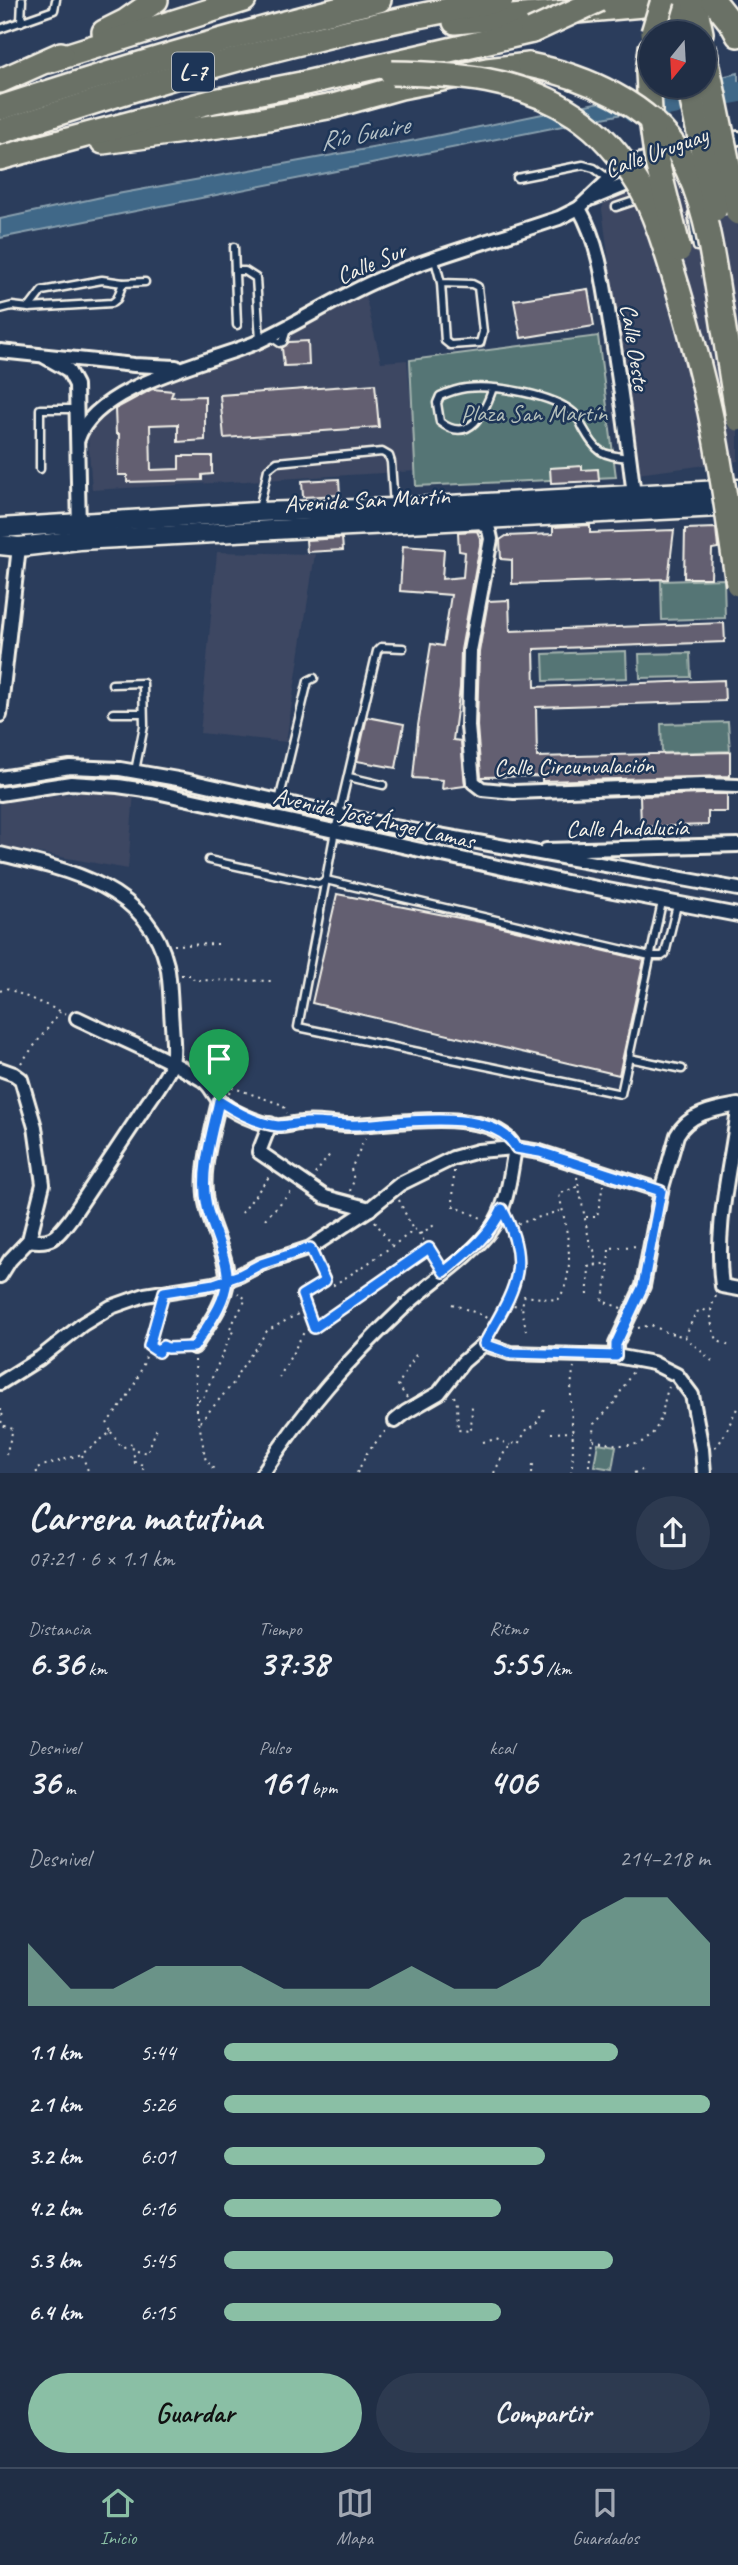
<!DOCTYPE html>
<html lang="es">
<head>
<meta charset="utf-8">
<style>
  body { margin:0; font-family:Caveat,sans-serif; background:#2d3a50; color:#f1f3f6; height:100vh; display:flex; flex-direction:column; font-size:26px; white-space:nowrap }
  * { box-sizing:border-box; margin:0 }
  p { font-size:23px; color:#a2a8b3 }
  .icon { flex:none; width:38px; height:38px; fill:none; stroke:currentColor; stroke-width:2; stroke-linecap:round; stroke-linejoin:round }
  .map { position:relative; height:1473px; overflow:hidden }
  .panel { display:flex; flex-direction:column; background:#202e45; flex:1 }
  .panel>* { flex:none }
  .needle { width:46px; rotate:198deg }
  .buttons { position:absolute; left:639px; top:21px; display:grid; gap:14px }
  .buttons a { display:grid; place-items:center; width:77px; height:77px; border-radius:50%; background:#202e45; box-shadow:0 2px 5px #0004,0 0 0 2px #3d4a5e; font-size:35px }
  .pin { position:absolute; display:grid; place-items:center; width:60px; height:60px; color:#fff; margin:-72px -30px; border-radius:50% 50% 50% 0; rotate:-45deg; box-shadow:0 0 7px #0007 }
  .pin .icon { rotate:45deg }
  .round { display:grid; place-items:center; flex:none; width:74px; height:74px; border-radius:37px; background:#2d3a50 }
  .overview { display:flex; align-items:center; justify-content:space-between; height:119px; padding:0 28px }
  h1 { font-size:38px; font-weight:700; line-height:52px }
  .metrics { display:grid; grid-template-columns:repeat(3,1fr); gap:10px; height:119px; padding:7px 28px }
  .metrics div { display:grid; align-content:center }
  .metrics b { font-size:35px; font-weight:700 }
  .metrics small { font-size:19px; font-weight:400 }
  .metrics p { font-size:19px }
  .chart { height:196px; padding:14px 28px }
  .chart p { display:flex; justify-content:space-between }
  .chart svg { width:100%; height:126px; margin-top:7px; fill:#8abfa5; opacity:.7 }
  .cta { display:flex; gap:14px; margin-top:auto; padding:14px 28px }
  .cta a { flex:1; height:80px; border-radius:42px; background:#8abfa5; color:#111; font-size:28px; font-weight:700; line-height:80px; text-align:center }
  .cta a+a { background:#2d3a50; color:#f1f3f6 }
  ul { padding:0 28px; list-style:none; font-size:23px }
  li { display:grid; grid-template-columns:112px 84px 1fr; align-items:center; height:52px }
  li i { height:18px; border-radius:9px; background:#8abfa5 }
  .tabs { display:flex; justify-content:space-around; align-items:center; height:98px; border-top:2px solid #3d4a5e; background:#202e45; font-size:19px; color:#a2a8b3 }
  .tabs a { display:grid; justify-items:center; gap:4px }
  .tabs .on { color:#8abfa5 }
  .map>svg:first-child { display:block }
  .built { fill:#3c4762 }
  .green { fill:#547575; stroke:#a4b3ae; stroke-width:2 }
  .water { fill:#406888; stroke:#889fae; stroke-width:2 }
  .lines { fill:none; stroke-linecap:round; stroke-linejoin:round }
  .river { stroke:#406888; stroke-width:21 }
  .building { fill:#645f71; stroke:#f4f1e8; stroke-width:2 }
  .lane-casing { stroke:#f4f1e8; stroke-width:11 }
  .street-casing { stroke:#f4f1e8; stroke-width:18 }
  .secondary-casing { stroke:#f4f1e8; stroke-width:23 }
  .highway-casing { stroke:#f4f1e8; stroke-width:28 }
  .path { stroke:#f4f1e8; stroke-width:2; stroke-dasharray:2 5; stroke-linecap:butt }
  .lane { stroke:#1d3557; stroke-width:6 }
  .street { stroke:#1d3557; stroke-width:12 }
  .secondary { stroke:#1d3557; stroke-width:18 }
  .highway { stroke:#6a7166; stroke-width:23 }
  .highway-bridge-casing { stroke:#f4f1e8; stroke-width:28; stroke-linecap:butt }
  .highway-bridge { stroke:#6a7166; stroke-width:23 }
  .route-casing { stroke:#fff; stroke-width:14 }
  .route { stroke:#1a73e8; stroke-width:9 }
  .labels { text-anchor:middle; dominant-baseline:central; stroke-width:5; stroke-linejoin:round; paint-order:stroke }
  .shield { fill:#1d3557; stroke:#b4b9bc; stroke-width:2 }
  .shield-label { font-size:23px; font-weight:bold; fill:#f4f1e8 }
  .street-label { font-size:24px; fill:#f4f1e8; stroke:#1d3557 }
  .park-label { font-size:24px; fill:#b4bfba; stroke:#1d3557 }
  .water-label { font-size:26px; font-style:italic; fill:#b5c1c6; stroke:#1d3557 }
</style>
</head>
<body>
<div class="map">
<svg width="738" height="1473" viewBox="0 0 738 1473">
  <rect width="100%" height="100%" fill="#2b3d5c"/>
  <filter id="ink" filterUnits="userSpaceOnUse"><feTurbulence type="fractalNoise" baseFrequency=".0143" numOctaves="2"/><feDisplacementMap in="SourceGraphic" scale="14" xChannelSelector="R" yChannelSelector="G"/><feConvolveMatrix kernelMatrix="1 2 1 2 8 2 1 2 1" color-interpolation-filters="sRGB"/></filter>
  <g filter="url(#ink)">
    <g class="built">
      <polygon points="738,150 738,461 637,474 602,209 605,200 714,151"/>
      <polygon points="364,290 381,362 407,360 417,471 92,490 88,437 99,417 111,402"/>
      <polygon points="217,552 315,554 286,742 200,733"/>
      <polygon points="91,791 134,792 128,869 0,846 0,803"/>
    </g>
    <g class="green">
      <polygon points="598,336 616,477 416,486 410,360"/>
      <polygon points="724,579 725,618 662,620 661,581"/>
      <polygon points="626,651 627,678 544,681 543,654"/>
      <polygon points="690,653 691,677 640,678 639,654"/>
      <polygon points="728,722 730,751 662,753 661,724"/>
      <polygon points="598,1443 616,1446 612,1469 594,1466"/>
    </g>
    <polygon class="water" points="738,73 738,91 0,238 0,219 106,196 416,140 678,86 704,86 704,81"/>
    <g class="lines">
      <polyline class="river" points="633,112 738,92"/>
    </g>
    <g class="building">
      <polygon points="588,289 594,326 521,338 514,300"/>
      <polygon points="308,341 309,365 284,366 282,348 289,342"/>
      <polygon points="375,384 379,427 224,438 220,395"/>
      <polygon points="152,389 173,391 171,397 205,396 205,440 178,442 178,424 150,425 151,470 179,469 179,456 212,456 212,474 202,475 202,480 127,482 127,475 118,475 119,434 116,434 115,409"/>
      <polygon points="582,466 582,470 598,469 599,481 551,483 550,468"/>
      <polygon points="339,479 340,495 303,497 302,481"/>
      <polygon points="590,525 590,533 674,530 668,579 512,584 512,560 501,559 500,540 506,536 553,534 553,527"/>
      <polygon points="716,528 718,548 712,549 711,578 684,578 685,529"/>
      <polygon points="477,531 481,540 461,650 460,688 453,740 461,741 465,786 442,789 443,780 413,778 418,726 431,644 443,646 451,595 400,591 403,546 444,549 442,579 463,577 465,552 459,551 458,532"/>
      <polygon points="342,538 343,550 307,552 306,540"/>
      <polygon points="509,600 510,631 724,623 725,642 534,649 535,687 724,680 725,701 536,707 537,757 730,752 730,776 542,781 542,776 481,777 477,726 479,652 488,601"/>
      <polygon points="367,717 404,724 396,768 357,761"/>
      <polygon points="703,794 727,794 727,812 708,812 708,825 641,827 640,796"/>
      <polygon points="337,894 485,923 644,960 619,1075 312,1003"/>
    </g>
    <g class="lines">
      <g class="lane-casing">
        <g id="lane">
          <polyline points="21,22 22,0"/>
          <polyline points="0,29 54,10 56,0"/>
          <polyline points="517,178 583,165 594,168 609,179"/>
          <polyline points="616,207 640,199"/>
          <polyline points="692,214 697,247"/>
          <polyline points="234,247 237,325"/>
          <polyline points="435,260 441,283 445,341 450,345 480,343 483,332 478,287 472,284 441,283"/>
          <polyline points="235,271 245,271 256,278 260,340"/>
          <polyline points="29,308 42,291 102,280 123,283 145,282"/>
          <polyline points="0,309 12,306 29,308 112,303 117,299 123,283"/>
          <polyline points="271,337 280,343 283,342 287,329"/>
          <path d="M493,388c-8,23 -23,57 -53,34l-3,-19 3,-7c9,-4 17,-7 26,-8 29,-3 87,6 109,26 3,4 6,9 8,14 14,25 18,27 46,30"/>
          <polyline points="40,469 40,409 76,409"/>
          <polyline points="259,509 268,469 277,462 382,452 389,456 391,462 394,506"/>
          <polyline points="403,648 381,647 377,651 335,831 298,1027 621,1094 662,902"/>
          <polyline points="112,684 143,683 144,726 135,771"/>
          <polyline points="113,713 143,713"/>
          <polyline points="349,777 383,785"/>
          <polyline points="279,801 308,681 314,678"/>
          <polyline points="209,860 319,884 326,880 650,956 662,956 665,954 677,905"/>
          <polyline points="629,1058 682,1069"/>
        </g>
      </g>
      <g class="street-casing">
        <g id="street">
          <polyline points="593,198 686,160"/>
          <path d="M579,208c20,35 25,76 31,115 10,57 17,115 24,172"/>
          <polyline points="0,351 134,365 176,367"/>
          <polyline points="45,357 68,370 76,385 79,529"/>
          <path d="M78,439c18,-54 129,-76 177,-96 40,-18 78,-43 118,-61 59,-26 125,-43 186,-64l20,-10 38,-36 15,-9 40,-13 66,-12"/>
          <polyline points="478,518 489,530 491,539 470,651 468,726 473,782 482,789 514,792 703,785 738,786"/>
          <polyline points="0,715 19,547"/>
          <polyline points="0,778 70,767 120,769 189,781 395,827 738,889"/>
          <polyline points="0,794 71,783 118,786 152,791 566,882 738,915"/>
          <polyline points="546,850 738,845"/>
          <path d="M0,854c67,15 149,33 167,111 3,14 3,29 4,43 0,14 5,47 0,58 -8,17 -22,34 -32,50 -23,34 -45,68 -68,102 -14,18 -18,26 -42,22"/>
          <path d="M77,1018c41,20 85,37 124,61 9,5 11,13 17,20 12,13 40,24 58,27 9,1 17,-3 26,-3 17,-2 35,3 53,2 40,-1 139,-20 160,23"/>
          <polyline points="0,1069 14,1074 21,1079 35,1127 43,1184 29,1240 10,1260 0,1276"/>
          <path d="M738,1109c-7,59 -24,117 -16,177l16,3"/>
          <polyline points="270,1124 259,1152 325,1197 370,1209"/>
          <path d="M194,1347c13,-21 31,-43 33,-67 2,-18 -16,-54 -20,-73 -8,-34 5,-73 12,-106"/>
          <path d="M616,1356v-12l27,-58 18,-95 16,-56c12,-22 39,-26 61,-30"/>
          <polyline points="0,1383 40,1358 83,1324 111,1307 145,1295 214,1284 240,1275 261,1264 310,1248 368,1210 400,1184 453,1158 478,1151 515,1148 540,1152 661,1191"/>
          <polyline points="395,1421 406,1412 439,1393 463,1362 484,1344 510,1353 616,1356 653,1363 677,1375 692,1395 702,1449 704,1473"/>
          <path d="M263,1473c41,-64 86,-114 141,-166 27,-25 66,-49 87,-78 17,-23 19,-54 24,-81"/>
        </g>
      </g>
      <g class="secondary-casing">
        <g id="secondary">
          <polyline points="0,528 258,512 394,508 738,489"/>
          <polyline points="0,545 19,547 79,540 738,506"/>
        </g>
      </g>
      <g class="highway-casing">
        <g id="highway">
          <polyline points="672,0 678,33"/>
          <polyline points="694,0 701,33"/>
          <polyline points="713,0 732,24 738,35"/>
          <polyline points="455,22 643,5 665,0"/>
          <polyline points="104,32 126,21 156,0"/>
          <polyline points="49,61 244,0"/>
          <polyline points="0,81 61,54"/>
          <path d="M0,108c125,-41 251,-79 379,-108"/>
          <polyline points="650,111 648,72 651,48"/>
          <path d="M0,132c101,-33 204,-66 308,-91 64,-16 128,-29 193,-41"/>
          <polyline points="103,142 247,122 333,106 401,87 487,70 529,65"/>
          <polyline points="0,158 214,101 301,84 532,31"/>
        </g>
      </g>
      <g class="path">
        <polyline points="174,945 221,944"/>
        <polyline points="181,975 192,975 194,980 274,981"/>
        <polyline points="0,991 6,988 67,1014"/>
        <polyline points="21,1063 60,1012"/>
        <polyline points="216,1077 243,1045"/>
        <polyline points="229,1093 231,1087 283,1105 287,1113"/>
        <polyline points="454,1171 453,1206 484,1219"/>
        <polyline points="315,1174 331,1153"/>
        <polyline points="577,1177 591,1250 594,1250 596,1265"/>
        <polyline points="350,1191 354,1180 351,1169 365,1138"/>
        <polyline points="399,1200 413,1230"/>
        <polyline points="242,1213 271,1174"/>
        <polyline points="586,1217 597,1217 603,1185"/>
        <polyline points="265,1219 294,1189"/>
        <polyline points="375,1221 391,1245"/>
        <polyline points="511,1226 562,1210"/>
        <polyline points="420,1234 436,1224"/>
        <polyline points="315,1258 325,1281 332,1286 367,1264 416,1229 438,1262"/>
        <path d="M588,1295c-1,-10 2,-18 0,-28l19,-4"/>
        <path d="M716,1296c-8,15 -6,31 2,45l14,6"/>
        <polyline points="507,1303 521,1307"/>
        <polyline points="452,1304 482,1315 494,1323"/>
        <polyline points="621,1308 602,1301 608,1276 609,1248 638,1246"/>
        <polyline points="314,1328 302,1295 324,1282"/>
        <polyline points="638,1328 651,1325 666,1332 685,1337 712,1361"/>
        <path d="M526,1331l-4,-24 2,-11 34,4c20,-29 8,-73 1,-106l20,-8"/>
        <path d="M489,1334c20,-36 41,-70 20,-112"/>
        <polyline points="685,1337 696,1312 711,1309"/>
        <polyline points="150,1346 158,1352 163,1346 167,1348 181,1347"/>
        <polyline points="195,1360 197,1411 206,1462 213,1465 212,1473"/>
        <polyline points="279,1378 304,1332 353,1302 429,1248"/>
        <polyline points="454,1396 457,1404 458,1430 471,1431 472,1405"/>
        <polyline points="407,1398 398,1385 417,1353"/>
        <polyline points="198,1400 202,1400 233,1331 230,1328 246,1299 238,1293"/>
        <polyline points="0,1410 3,1410 1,1425 13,1429 6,1455"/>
        <polyline points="200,1422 236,1380 236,1376 267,1331 307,1309"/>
        <polyline points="111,1432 122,1448 132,1443 135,1463 144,1465 142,1473"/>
        <polyline points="551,1433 573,1432"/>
        <path d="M593,1440c32,7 57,13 69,-26 2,-9 3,-18 7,-27"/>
        <polyline points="483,1442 496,1439 510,1445"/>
        <path d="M715,1447c11,-9 15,-27 23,-40"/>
        <polyline points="136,1450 147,1453 157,1428"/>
        <polyline points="82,1455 89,1473"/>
        <path d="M37,1473l-1,-5 46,-14 29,-22 -4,-10c34,-34 42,-74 54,-119"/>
        <polyline points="357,1473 367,1453 387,1429"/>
        <polyline points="494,1473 505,1451 514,1443 518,1444 528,1428 535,1426 546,1405"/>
        <polyline points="532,1473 533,1464"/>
        <path d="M571,1473c6,-36 -5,-71 3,-106"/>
        <polyline points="588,1473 594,1424 612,1406 633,1371"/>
        <polyline points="634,1473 642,1470"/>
      </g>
      <use href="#lane" class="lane"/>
      <use href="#street" class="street"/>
      <use href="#secondary" class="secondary"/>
      <use href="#highway" class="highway"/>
      <g class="highway-bridge-casing">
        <g id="highway-bridge">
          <polyline points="532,31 599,0"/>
          <polyline points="653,33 663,0"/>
          <polyline points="704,47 738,213"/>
          <path d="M529,65c55,11 122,39 151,90 26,46 32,98 40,149 6,38 12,77 18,115"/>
          <path d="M392,73c64,1 128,5 183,42 26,17 48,44 64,70 18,32 28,69 39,104 12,41 23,82 32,123 12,56 19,115 28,172"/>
          <polyline points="689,86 715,209"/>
          <polyline points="651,119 657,162 679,250"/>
        </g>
      </g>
      <use href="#highway-bridge" class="highway-bridge"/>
    </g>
  </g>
  <g class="lines" filter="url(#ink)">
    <g class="route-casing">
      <path id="route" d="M219,1101c-7,33 -20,72 -12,106 4,19 22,54 20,73 -2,24 -20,46 -33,67l-27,1 -4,-2 -5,6 -9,-6 15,-54 50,-8 26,-9 21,-11 49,-16 15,33 -23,14 12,33 115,-80 15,24c23,-19 45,-35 58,-63 32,59 10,83 -18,135l26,9 106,3v-12l27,-58 18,-95 -121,-39 -24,-4c-22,-42 -118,-25 -158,-23 -18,1 -35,-3 -53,-2 -9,0 -18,3 -27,3 -20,-2 -42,-14 -59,-25"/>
    </g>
    <use href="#route" class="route"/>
  </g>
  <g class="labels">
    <rect class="shield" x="172" y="52.5" width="42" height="39" rx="5"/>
    <g class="shield-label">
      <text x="193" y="72">L-7</text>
    </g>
    <g class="street-label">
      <text transform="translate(656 152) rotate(-20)">Calle Uruguay</text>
      <text transform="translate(371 263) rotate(-23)">Calle Sur</text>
      <text transform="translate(635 347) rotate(81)">Calle Oeste</text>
      <text transform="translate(367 500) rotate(-3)">Avenida San Martín</text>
      <text transform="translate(574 766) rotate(-1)">Calle Circunvalación</text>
      <text transform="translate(374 818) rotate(13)">Avenida José Ángel Lamas</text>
      <text transform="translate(627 828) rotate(-1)">Calle Andalucía</text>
    </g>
    <g class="park-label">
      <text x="534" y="413">Plaza San Martín</text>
    </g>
    <g class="water-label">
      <text transform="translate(364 133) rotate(-11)">Río Guaire</text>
    </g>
  </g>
</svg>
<div class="buttons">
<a><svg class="needle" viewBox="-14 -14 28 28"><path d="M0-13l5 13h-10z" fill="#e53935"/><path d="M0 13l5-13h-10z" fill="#a2a8b3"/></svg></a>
</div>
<div class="pin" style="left:219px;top:1101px;background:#1e9e55"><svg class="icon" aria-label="arrive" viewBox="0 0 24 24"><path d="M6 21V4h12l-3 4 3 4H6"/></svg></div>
</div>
<section class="panel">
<div class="overview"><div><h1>Carrera matutina</h1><p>07:21 · 6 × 1.1 km</p></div><a class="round"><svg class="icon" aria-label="share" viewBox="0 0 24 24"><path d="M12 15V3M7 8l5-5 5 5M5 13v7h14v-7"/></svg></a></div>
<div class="metrics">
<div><p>Distancia</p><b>6.36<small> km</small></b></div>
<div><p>Tiempo</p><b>37:38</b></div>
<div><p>Ritmo</p><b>5:55<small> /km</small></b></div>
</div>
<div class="metrics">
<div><p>Desnivel</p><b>36<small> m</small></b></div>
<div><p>Pulso</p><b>161<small> bpm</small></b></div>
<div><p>kcal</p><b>406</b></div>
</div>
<div class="chart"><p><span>Desnivel</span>214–218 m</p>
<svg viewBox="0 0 160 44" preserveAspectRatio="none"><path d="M0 44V22L10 38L20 38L30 30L40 30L50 30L60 38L70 38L80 38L90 30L100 38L110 38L120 30L130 14L140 6L150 6L160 22V44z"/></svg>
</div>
<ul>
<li><b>1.1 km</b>5:44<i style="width:81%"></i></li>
<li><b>2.1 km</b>5:26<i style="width:100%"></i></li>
<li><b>3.2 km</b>6:01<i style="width:66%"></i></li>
<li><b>4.2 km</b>6:16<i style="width:57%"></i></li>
<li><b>5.3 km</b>5:45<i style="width:80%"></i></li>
<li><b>6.4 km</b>6:15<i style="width:57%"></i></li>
</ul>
<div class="cta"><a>Guardar</a><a>Compartir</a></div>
</section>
<nav class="tabs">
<a class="on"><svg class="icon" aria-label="home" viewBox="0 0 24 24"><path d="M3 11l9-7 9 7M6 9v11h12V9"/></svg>Inicio</a>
<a><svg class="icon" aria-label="map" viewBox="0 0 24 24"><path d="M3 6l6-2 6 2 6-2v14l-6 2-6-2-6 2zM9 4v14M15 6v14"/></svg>Mapa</a>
<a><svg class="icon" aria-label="saved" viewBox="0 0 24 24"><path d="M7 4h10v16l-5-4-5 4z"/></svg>Guardados</a>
</nav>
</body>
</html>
